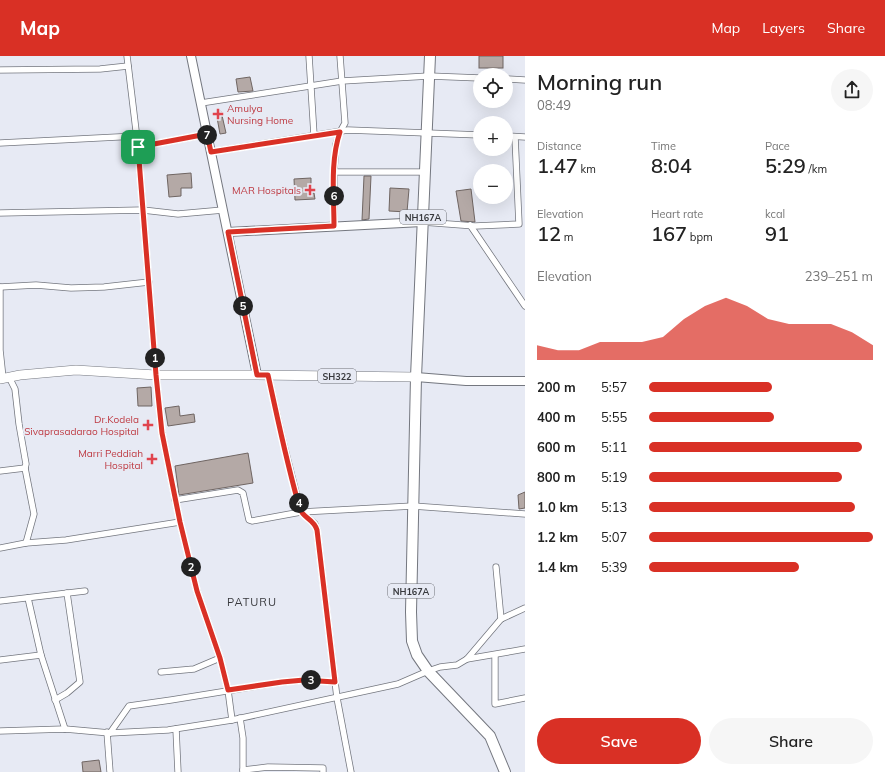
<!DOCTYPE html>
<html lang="en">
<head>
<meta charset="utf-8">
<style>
  body { margin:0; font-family:Mulish,sans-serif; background:#f6f6f6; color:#222; height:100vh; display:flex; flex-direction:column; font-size:15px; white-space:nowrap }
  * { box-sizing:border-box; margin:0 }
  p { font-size:13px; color:#767676 }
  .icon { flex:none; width:22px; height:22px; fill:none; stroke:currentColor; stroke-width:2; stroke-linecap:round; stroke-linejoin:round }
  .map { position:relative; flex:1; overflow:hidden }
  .side { display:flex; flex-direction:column; background:#fff; width:360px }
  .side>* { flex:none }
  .fabs { position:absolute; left:473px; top:12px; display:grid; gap:8px }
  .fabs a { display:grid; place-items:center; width:40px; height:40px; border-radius:50%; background:#fff; box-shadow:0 4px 16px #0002; font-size:20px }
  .pin { position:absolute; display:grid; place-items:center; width:34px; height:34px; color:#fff; margin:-17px; border-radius:8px; box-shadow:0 2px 6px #0006 }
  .km { position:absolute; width:20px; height:20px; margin:-10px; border-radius:50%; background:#222; color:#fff; font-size:11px; line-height:20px; text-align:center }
  .round { display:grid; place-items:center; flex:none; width:42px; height:42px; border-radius:21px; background:#f6f6f6 }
  .overview { display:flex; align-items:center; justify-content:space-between; height:68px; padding:0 12px }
  h1 { font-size:22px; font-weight:600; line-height:30px }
  .figures { display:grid; grid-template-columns:repeat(3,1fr); gap:6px; height:68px; padding:4px 12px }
  .figures div { display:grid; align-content:center }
  .figures b { font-size:20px; font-weight:600 }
  .figures small { font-size:11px; font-weight:400 }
  .figures p { font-size:11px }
  .chart { height:112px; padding:8px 12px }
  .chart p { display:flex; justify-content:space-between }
  .chart svg { width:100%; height:72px; margin-top:4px; fill:#d93025; opacity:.7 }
  .action { display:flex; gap:8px; margin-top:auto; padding:8px 12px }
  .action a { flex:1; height:46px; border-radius:24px; background:#d93025; color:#fff; font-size:16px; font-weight:600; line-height:46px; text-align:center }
  .action a+a { background:#f6f6f6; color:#222 }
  ul { padding:0 12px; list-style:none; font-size:13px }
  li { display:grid; grid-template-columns:64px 48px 1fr; align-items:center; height:30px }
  li i { height:10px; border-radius:5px; background:#d93025 }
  header { display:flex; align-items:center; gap:24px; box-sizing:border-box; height:56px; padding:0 20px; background:#d93025; color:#fff }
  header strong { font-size:19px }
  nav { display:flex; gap:22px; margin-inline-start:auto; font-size:14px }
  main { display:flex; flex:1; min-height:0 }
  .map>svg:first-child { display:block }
  .building { fill:#b4a9a6; stroke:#6f6562 }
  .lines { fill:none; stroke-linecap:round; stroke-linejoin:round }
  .street-casing { stroke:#74777f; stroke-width:7 }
  .secondary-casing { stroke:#74777f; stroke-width:10 }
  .primary-casing { stroke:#74777f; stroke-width:10 }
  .highway-casing { stroke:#74777f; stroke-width:12 }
  .street { stroke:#fff; stroke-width:5.5 }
  .secondary { stroke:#fff; stroke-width:8 }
  .primary { stroke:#fff; stroke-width:9 }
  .highway { stroke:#fff; stroke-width:10 }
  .route-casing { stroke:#fff; stroke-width:8 }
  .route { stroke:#d93025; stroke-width:5 }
  .health-dot { fill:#e0444e; stroke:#e7eaf4; stroke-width:1.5 }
  .labels { text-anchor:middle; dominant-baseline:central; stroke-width:4; stroke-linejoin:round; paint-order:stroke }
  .shield { fill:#e7eaf4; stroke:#6c6e74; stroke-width:1 }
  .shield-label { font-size:9px; font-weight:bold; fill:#38393d }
  .health-label { font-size:10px; fill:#be3a42; stroke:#e7eaf4; text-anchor:end }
  .neighbourhood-label { font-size:11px; letter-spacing:1px; fill:#38393d; stroke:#e7eaf4 }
</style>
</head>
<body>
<header>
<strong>Map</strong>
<nav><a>Map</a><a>Layers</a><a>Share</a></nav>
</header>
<main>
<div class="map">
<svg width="525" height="716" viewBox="0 0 525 716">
  <rect width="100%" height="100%" fill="#e7eaf4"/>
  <g class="building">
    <rect x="479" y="0" width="24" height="12"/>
    <polygon points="250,21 253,35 238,36 236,23"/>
    <polygon points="221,55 226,77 220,78 216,56"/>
    <polygon points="191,117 192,132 181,132 181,140 169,141 167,119"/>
    <polygon points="364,120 371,120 369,163 362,164"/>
    <polygon points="311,122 311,137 314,137 315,143 295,144 294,123"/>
    <polygon points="390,132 409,133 407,156 389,155"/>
    <polygon points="471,133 475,166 461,165 456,135"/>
    <polygon points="151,331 152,350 138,350 137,332"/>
    <polygon points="179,350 180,360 194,358 195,366 168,370 165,352"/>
    <polygon points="248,397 253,427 179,439 175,410"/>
    <polygon points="525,436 525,452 519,453 518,439"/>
    <polygon points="99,704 101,716 83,716 82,706"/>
  </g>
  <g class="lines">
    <g class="street-casing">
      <g id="street">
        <polyline points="127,0 138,91 156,319 162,377 180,466 197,535 220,602 228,634 232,664"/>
        <polyline points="309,0 314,79"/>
        <polyline points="0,14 100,13 128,10"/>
        <polyline points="506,23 525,24"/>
        <polyline points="201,47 342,25 429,20 480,22"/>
        <polyline points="506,80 525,81"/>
        <polyline points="0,87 137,80"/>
        <polyline points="138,91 207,78"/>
        <polyline points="211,96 348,74 480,79"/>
        <polyline points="334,116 425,116"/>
        <polyline points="0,157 143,154 178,158 223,154"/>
        <polyline points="422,166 475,170 519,168 515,81"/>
        <polyline points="470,169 525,250"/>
        <polyline points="334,170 334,116 336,88 340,76 345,67 340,0"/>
        <polyline points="0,231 36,229 71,232 104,231 149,226"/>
        <polyline points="0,231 0,294 3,322"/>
        <polyline points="268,319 282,381 301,456 413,450 525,458"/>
        <polyline points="9,321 15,333 19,368 26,408 25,412 34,458 26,487"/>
        <polyline points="0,415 25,412"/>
        <polyline points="175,444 238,434 243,437 249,464 252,465 301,456 315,468 317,474 337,642 351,716"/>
        <polyline points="0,492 26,487 66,484 180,466"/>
        <polyline points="496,511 501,563"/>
        <polyline points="28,542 41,599 65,673"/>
        <polyline points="0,545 85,535"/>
        <polyline points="495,599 495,648 525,642"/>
        <polyline points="467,603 525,593"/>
        <polyline points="0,604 41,599"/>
        <polyline points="161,616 194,613 220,602"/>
        <polyline points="55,644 67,637 80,626 67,537"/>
        <polyline points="240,662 243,682 243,716"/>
        <polyline points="176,673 178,716"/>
        <polyline points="0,675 65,673 110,677 168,674 232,664 398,628 428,615 440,611 457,609 467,603 501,563 525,552"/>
        <polyline points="107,676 110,716"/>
        <polyline points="110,677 129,650 171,644 282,626 304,624 335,626"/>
        <polyline points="243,714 268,711 323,712 323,716"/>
      </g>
    </g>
    <g class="secondary-casing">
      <g id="secondary">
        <polyline points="191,0 257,319"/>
        <polyline points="228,176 422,166"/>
        <polyline points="416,321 466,325 525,325"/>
      </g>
    </g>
    <g class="primary-casing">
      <polyline id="primary" points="0,323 20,319 76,314 156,319 257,319 416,321"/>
    </g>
    <g class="highway-casing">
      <polyline id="highway" points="430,0 416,321 411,556 412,585 417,599 428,615 490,680 505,716"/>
    </g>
    <use href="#street" class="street"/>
    <use href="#secondary" class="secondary"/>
    <use href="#primary" class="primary"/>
    <use href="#highway" class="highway"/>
  </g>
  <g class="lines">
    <g class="route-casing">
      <path id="route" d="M340,76c-10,29 -6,64 -6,94l-106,6 29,143h11c10,45 19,90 32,134 3,9 14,10 17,21l18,152 -31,-2 -22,2 -54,8 -8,-32 -23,-67 -17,-69 -18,-89 -6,-58 -18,-228 69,-13 4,18z"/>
    </g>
    <use href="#route" class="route"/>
  </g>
  <g class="health-dot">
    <path d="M216 52h4v4h4v4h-4v4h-4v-4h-4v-4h4z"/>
    <path d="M308 128h4v4h4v4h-4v4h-4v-4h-4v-4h4z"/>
    <path d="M146 363h4v4h4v4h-4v4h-4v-4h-4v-4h4z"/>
    <path d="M150 397h4v4h4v4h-4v4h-4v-4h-4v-4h4z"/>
  </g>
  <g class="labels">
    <g class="shield">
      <rect x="400" y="154" width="46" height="14" rx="3"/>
      <rect x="318" y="313" width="38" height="14" rx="3"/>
      <rect x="388" y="528" width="46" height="14" rx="3"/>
    </g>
    <g class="shield-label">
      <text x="423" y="161">NH167A</text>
      <text x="337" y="320">SH322</text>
      <text x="411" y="535">NH167A</text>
    </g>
    <g class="health-label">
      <text x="227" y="52" text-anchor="start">Amulya<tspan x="227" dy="12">Nursing Home</tspan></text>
      <text x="301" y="134">MAR Hospitals</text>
      <text x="139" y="363">Dr.Kodela<tspan x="139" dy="12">Sivaprasadarao Hospital</tspan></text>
      <text x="143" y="397">Marri Peddiah<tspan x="143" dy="12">Hospital</tspan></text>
    </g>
    <g class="neighbourhood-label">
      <text x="252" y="546">PATURU</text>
    </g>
  </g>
</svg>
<div class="fabs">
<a><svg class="icon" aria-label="locate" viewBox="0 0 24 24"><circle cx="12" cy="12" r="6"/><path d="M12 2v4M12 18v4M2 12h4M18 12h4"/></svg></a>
<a>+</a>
<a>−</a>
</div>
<div class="pin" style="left:138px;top:91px;background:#1e9e55"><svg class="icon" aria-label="arrive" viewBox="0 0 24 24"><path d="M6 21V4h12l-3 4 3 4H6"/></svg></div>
<b class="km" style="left:155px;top:302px">1</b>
<b class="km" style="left:191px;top:511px">2</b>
<b class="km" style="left:311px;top:624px">3</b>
<b class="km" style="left:299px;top:447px">4</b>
<b class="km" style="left:243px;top:250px">5</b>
<b class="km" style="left:334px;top:140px">6</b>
<b class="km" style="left:207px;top:79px">7</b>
</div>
<section class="side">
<div class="overview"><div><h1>Morning run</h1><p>08:49</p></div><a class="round"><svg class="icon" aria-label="share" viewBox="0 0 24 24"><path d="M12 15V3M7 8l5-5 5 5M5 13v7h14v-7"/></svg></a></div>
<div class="figures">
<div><p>Distance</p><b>1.47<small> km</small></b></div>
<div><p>Time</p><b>8:04</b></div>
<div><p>Pace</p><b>5:29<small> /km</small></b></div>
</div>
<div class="figures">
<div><p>Elevation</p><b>12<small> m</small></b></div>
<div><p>Heart rate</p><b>167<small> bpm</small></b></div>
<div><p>kcal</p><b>91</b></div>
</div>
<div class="chart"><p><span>Elevation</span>239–251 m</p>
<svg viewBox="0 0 160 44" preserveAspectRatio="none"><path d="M0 44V35L10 38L20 38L30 33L40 33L50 33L60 30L70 19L80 11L90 6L100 11L110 19L120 22L130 22L140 22L150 27L160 35V44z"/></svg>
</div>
<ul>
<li><b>200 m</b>5:57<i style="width:55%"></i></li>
<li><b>400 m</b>5:55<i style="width:56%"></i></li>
<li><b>600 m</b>5:11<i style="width:95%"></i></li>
<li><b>800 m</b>5:19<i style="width:86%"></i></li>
<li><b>1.0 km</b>5:13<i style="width:92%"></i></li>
<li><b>1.2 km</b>5:07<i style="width:100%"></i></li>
<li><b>1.4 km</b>5:39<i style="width:67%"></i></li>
</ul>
<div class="action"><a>Save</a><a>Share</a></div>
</section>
</main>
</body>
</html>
